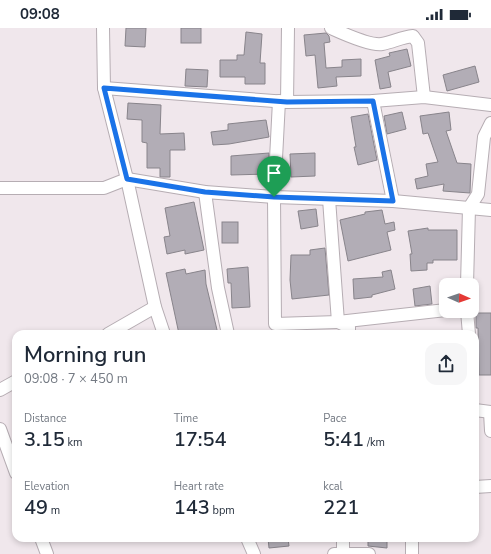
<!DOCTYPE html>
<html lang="en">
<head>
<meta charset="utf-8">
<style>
  body { margin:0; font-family:"Nunito Sans",sans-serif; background:#f6f6f7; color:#1f2937; height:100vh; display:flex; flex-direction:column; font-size:15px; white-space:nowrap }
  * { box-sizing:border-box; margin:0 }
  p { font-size:13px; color:#747a83 }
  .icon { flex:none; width:22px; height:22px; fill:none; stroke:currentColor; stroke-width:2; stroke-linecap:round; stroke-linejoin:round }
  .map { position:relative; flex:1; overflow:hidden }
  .panel { position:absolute; left:12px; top:302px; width:467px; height:212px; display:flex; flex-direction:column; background:#fff; border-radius:12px; box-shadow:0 2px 6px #0003 }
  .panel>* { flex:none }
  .needle { width:26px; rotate:92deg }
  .tools { position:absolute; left:439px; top:250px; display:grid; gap:8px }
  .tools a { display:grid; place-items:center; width:40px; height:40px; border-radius:8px; background:#fff; box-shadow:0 2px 6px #0003; font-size:20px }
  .pin { position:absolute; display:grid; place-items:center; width:34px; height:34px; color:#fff; margin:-41px -17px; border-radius:50% 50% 50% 0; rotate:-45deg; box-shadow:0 0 4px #0007 }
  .pin .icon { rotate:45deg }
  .round { display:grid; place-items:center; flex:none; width:42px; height:42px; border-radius:12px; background:#f6f6f7 }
  .head { display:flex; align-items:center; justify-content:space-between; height:68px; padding:0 12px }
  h1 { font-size:22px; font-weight:600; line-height:30px }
  .metrics { display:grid; grid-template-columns:repeat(3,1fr); gap:6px; height:68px; padding:4px 12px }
  .metrics div { display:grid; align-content:center }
  .metrics b { font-size:20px; font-weight:600 }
  .metrics small { font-size:11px; font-weight:400 }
  .metrics p { font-size:11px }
  .status { display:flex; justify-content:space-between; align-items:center; height:28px; padding:0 20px; background:#fff; direction:ltr }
  .status svg { height:11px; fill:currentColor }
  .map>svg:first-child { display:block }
  .building { fill:#b2adb6; stroke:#88848b }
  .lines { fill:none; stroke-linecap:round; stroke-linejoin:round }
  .street-casing { stroke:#b6adb3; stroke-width:14 }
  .street { stroke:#fff; stroke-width:12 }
  .route-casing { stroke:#fff; stroke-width:8 }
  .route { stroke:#1a73e8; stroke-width:5 }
</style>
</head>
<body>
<div class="status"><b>09:08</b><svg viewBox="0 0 49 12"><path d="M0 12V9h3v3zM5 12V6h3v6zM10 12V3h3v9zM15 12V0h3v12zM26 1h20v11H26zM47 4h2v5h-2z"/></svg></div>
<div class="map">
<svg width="491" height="526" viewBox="0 0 491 526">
  <rect width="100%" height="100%" fill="#f0e7ec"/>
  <g class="building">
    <polygon points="126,0 146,0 145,19 125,18"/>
    <rect x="181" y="0" width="20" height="15"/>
    <polygon points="246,4 262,6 260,35 265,35 265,56 245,56 245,49 220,49 220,32 237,32 237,27 244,27"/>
    <polygon points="326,5 329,8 330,14 324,15 326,40 342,39 342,32 361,31 361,48 336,49 337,58 318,60 315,27 306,28 304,7"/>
    <polygon points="407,21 411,38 388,44 391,59 380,61 375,32 390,28 389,25"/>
    <polygon points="475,38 479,54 447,63 443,47"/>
    <polygon points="186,41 208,42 207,59 185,58"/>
    <polygon points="128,75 161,77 160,106 184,105 185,122 170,122 170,149 160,149 160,140 147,140 147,115 142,114 142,92 127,91"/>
    <polygon points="402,84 406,101 387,106 384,88"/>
    <polygon points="449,84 451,102 446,103 457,135 471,136 470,165 443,163 444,156 417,161 415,151 428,148 426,136 438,134 428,105 423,106 420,88"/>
    <polygon points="368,86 377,132 358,137 354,119 356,119 351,89"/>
    <polygon points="266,92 269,109 229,116 213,117 211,104 228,102 228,96"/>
    <polygon points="269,125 268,146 231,147 231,128"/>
    <polygon points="315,125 315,148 291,149 290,126"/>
    <polygon points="194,174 204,222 185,226 185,222 167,226 164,209 170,208 165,180"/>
    <polygon points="316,181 318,198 301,201 298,183"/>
    <polygon points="382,182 385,196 394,194 395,202 387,204 391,222 348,233 340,192 365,186 365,184"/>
    <rect x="222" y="194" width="16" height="21"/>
    <polygon points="428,200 428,202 457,202 457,232 433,232 433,235 427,235 427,242 411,243 410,226 412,226 408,203"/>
    <polygon points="325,220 329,267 292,271 290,252 291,227 310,227 310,222"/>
    <polygon points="248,239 250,279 232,280 231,255 228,255 227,241"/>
    <polygon points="185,241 186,246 205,242 206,256 218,306 179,306 166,245"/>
    <polygon points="391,242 395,261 372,267 372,269 354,271 353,251 383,249 382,244"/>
    <polygon points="430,258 432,276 415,278 413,261"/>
    <polygon points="476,285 491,285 491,347 479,347 478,300 476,300"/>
    <polygon points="268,510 288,510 289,518 269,520"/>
    <polygon points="368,510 387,510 387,520 368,518"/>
  </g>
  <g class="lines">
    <g class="street-casing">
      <g id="street">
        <polyline points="103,0 104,60 127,151 155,279 164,306"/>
        <path d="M331,0c11,5 39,18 51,16 11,-2 20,-7 31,-8l5,7 6,54"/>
        <polyline points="104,60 287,74 373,73 424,69 491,77"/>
        <polyline points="279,73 274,169 275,296 338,294 446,282"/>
        <polyline points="373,73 393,173"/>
        <polyline points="287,74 288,0"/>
        <polyline points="0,160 104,160 127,151 205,164 274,169 393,173 491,182"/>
        <polyline points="205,164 218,260 228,306"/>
        <polyline points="329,171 338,294 349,299 349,306"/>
        <polyline points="467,257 469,180 478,166 484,109 491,95"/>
        <polyline points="467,283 469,306"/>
        <polyline points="108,306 155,279"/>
        <polyline points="0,362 16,353"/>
        <polyline points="475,382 491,384"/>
        <polyline points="490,384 491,403"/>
        <polyline points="0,401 16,445"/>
        <polyline points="475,459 491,458"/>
        <polyline points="41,510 47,526"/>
        <polyline points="247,510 254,526"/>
        <polyline points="412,510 412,526"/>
        <polyline points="343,525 343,510"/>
        <polyline points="334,526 369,526"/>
      </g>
    </g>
    <use href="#street" class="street"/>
  </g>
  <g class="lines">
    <g class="route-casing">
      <polygon id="route" points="104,60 287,74 373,73 393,173 274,169 205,164 127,151"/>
    </g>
    <use href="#route" class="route"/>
  </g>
</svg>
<div class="tools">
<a><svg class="needle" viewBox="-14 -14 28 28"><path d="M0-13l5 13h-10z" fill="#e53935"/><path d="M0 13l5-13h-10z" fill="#747a83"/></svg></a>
</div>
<div class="pin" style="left:274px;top:169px;background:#1e9e55"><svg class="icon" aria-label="arrive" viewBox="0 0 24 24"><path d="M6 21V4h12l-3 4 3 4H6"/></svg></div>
<section class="panel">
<div class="head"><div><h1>Morning run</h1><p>09:08 · 7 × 450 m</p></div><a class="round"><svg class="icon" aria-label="share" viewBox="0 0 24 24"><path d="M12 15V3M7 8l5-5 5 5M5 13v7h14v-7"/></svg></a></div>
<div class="metrics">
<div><p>Distance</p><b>3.15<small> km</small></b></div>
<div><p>Time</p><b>17:54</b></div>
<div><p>Pace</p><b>5:41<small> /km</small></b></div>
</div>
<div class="metrics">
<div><p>Elevation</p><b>49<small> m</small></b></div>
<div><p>Heart rate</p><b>143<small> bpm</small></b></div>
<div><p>kcal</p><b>221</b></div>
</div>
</section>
</div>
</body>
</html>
